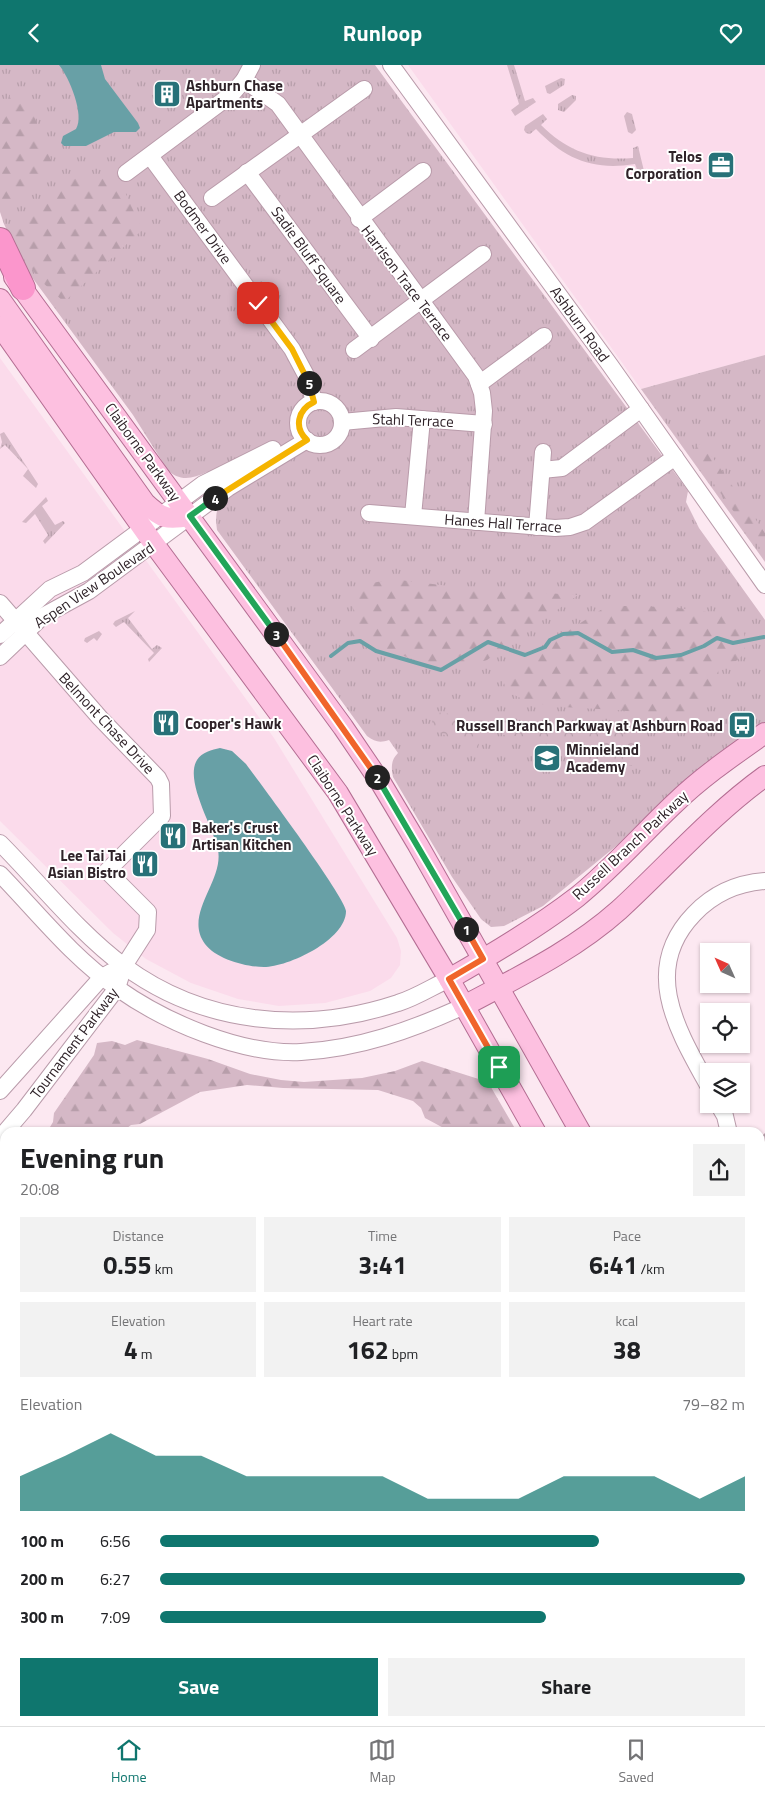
<!DOCTYPE html>
<html lang="en">
<head>
<meta charset="utf-8">
<style>
  body { margin:0; font-family:"Titillium Web",sans-serif; background:#f2f2f2; color:#202124; height:100vh; display:flex; flex-direction:column; font-size:19px; white-space:nowrap }
  * { box-sizing:border-box; margin:0 }
  p { font-size:16px; color:#757577 }
  .icon { flex:none; width:28px; height:28px; fill:none; stroke:currentColor; stroke-width:2; stroke-linecap:round; stroke-linejoin:round }
  .map { position:relative; flex:1; overflow:hidden }
  .drawer { position:absolute; left:0px; top:1062px; width:765px; height:599px; display:flex; flex-direction:column; background:#fff; border-radius:15px 15px 0 0; box-shadow:0 1px 4px #0004 }
  .drawer>* { flex:none }
  .needle { width:32px; rotate:315deg }
  .controls { position:absolute; left:700px; top:878px; display:grid; gap:10px }
  .controls a { display:grid; place-items:center; width:50px; height:50px; border-radius:0px; background:#fff; box-shadow:0 1px 4px #0004; font-size:25px }
  .pin { position:absolute; display:grid; place-items:center; width:42px; height:42px; color:#fff; margin:-21px; border-radius:10px; box-shadow:0 2px 8px #0006 }
  .km { position:absolute; width:25px; height:25px; margin:-12px; border-radius:50%; background:#222; color:#fff; font-size:14px; line-height:25px; text-align:center }
  .round { display:grid; place-items:center; flex:none; width:52px; height:52px; border-radius:0px; background:#f2f2f2 }
  .headline { display:flex; align-items:center; justify-content:space-between; height:85px; padding:0 20px }
  h1 { font-size:28px; font-weight:700; line-height:38px }
  .metrics { display:grid; grid-template-columns:repeat(3,1fr); gap:8px; height:85px; padding:5px 20px }
  .metrics div { display:grid; align-content:center; border-radius:0px; background:#f2f2f2; text-align:center }
  .metrics b { font-size:25px; font-weight:700 }
  .metrics small { font-size:14px; font-weight:400 }
  .metrics p { font-size:14px }
  .chart { height:140px; padding:10px 20px }
  .chart p { display:flex; justify-content:space-between }
  .chart svg { width:100%; height:90px; margin-top:5px; fill:#0f766e; opacity:.7 }
  .action { display:flex; gap:10px; margin-top:auto; padding:10px 20px }
  .action a { flex:1; height:58px; border-radius:0px; background:#0f766e; color:#fff; font-size:20px; font-weight:700; line-height:58px; text-align:center }
  .action a+a { background:#f2f2f2; color:#202124 }
  ul { padding:0 20px; list-style:none; font-size:16px }
  li { display:grid; grid-template-columns:80px 60px 1fr; align-items:center; height:38px }
  li i { height:12px; border-radius:6px; background:#0f766e }
  header { display:flex; justify-content:space-between; align-items:center; height:65px; padding:0 20px; background:#0f766e; color:#fff; font-size:22px; font-weight:700 }
  .menu { display:flex; justify-content:space-around; align-items:center; height:70px; border-top:1px solid #e0e0e0; background:#fff; font-size:14px; color:#757577 }
  .menu a { display:grid; justify-items:center; gap:2px }
  .menu .on { color:#0f766e }
  .map>svg:first-child { display:block }
  .built { fill:#fbdbeb }
  .grass { fill:url(#grass-tufts) }
  .forest { fill:url(#forest-firs) }
  .park { fill:url(#park-crowns) }
  .water { fill:#68a0a6 }
  .lines { fill:none; stroke-linecap:round; stroke-linejoin:round }
  .stream { stroke:#68a0a6; stroke-width:4 }
  .minor-casing { stroke:#b99baa; stroke-width:18 }
  .major-casing { stroke:#b46e93; stroke-width:22 }
  .highway-casing { stroke:#b46e93; stroke-width:26 }
  .minor { stroke:#fff; stroke-width:16 }
  .major { stroke:#fdc0e0; stroke-width:20 }
  .highway { stroke:#fb96cc; stroke-width:24 }
  .split-1-casing { stroke:#fff; stroke-width:10 }
  .split-2-casing { stroke:#fff; stroke-width:10 }
  .split-3-casing { stroke:#fff; stroke-width:10 }
  .split-4-casing { stroke:#fff; stroke-width:10 }
  .split-5-casing { stroke:#fff; stroke-width:10 }
  .split-6-casing { stroke:#fff; stroke-width:10 }
  .split-1 { stroke:#f0652b; stroke-width:6 }
  .split-2 { stroke:#22a559; stroke-width:6 }
  .split-3 { stroke:#f0652b; stroke-width:6 }
  .split-4 { stroke:#22a559; stroke-width:6 }
  .split-5 { stroke:#f5b400; stroke-width:6 }
  .split-6 { stroke:#f5b400; stroke-width:6 }
  .labels { text-anchor:middle; dominant-baseline:central; stroke-width:4; stroke-linejoin:round; paint-order:stroke }
  .poi-label { font-size:15px; font-weight:bold; fill:#2f2329; stroke:#fff; text-anchor:start }
  .street-label { font-size:15px; fill:#2f2329; stroke:#fff }
</style>
</head>
<body>
<header><svg class="icon" aria-label="back" viewBox="0 0 24 24"><path d="M15 5l-7 7 7 7"/></svg>Runloop<svg class="icon" aria-label="heart" viewBox="0 0 24 24"><path d="M12 20l-8-8c-3-5 5-10 8-4 3-6 11-1 8 4z"/></svg></header>
<div class="map">
<svg width="765" height="1661" viewBox="0 0 765 1661">
  <defs>
    <pattern id="grass-tufts" width="24" height="20" patternUnits="userSpaceOnUse" patternTransform="scale(1.25)"><rect width="24" height="20" fill="#d5b8c6"/><path d="M3 7l-1-3M5 7V3M7 7l1-3M15 17l-1-3M17 17v-4M19 17l1-3" fill="none" stroke="#b79eaa"/></pattern>
    <pattern id="forest-firs" width="22" height="20" patternUnits="userSpaceOnUse" patternTransform="scale(1.25)"><rect width="22" height="20" fill="#d5b8c6"/><path d="M5 1l3.5 6h-7zM16 11l3.5 6h-7z" fill="#b79eaa"/></pattern>
    <pattern id="park-crowns" width="20" height="18" patternUnits="userSpaceOnUse" patternTransform="scale(1.25)"><rect width="20" height="18" fill="#d5b8c6"/><path d="M2 6a3 3 0 1 1 6 0M12 15a3 3 0 1 1 6 0" fill="none" stroke="#b79eaa"/></pattern>
  </defs>
  <rect width="100%" height="100%" fill="#fce8f1"/>
  <g class="built">
    <polygon points="408,0 765,0 765,290 641,324"/>
    <polygon points="0,293 274,673 397,873 401,886 400,900 391,913 370,926 325,938 279,941 238,934 191,918 146,894 113,868 0,756"/>
  </g>
  <g class="grass">
    <path d="M0,0h375l313,426 -2,11 13,26 66,92v104l-222,182 -39,20 -13,1 -10,-8 -29,-42 -59,-100c-2,-10 -2,-17 5,-24l-9,-13c-9,3 -14,2 -22,-4l-150,-206c-2,-15 -1,-24 9,-35l-19,-23c-15,7 -28,10 -40,-3l-34,-54 -110,-150 -19,-41 -4,-12z"/>
    <polygon points="507,0 514,0 525,36 533,33 536,37 515,51 511,45 519,39"/>
    <polygon points="561,13 565,14 564,20 550,29 547,28 545,21"/>
    <polygon points="572,30 576,31 576,35 564,47 558,45 558,39"/>
    <polygon points="627,47 632,49 636,65 632,69 628,67 624,51"/>
    <path d="M543,49l4,5 -6,6c27,27 55,36 92,33v-10l5,-2 6,25 -6,1 -3,-8c-42,7 -70,-5 -99,-35l-6,5 -4,-1 -2,-3 1,-4z"/>
    <polygon points="765,290 765,497 641,324"/>
    <polygon points="4,367 38,419 36,423 23,411 28,404 5,380 0,384 2,377 0,369"/>
    <polygon points="46,432 48,436 42,441 55,460 63,456 65,458 45,479 43,476 48,470 35,449 26,458 22,457"/>
    <polygon points="135,546 128,553 152,584 157,580 162,583 149,597 148,594 154,588 124,557 116,562 113,559 115,556"/>
    <polygon points="99,566 102,569 97,576 94,573 87,578 84,576 85,573"/>
    <polygon points="0,1361 5,1362 5,1495 0,1493"/>
    <polygon points="318,1656 623,1656 636,1661 325,1661"/>
  </g>
  <g class="forest">
    <polygon points="23,23 56,107 4,146 0,126 0,62 11,27"/>
    <polygon points="72,109 118,111 142,165 64,237 41,216 17,185 11,157"/>
    <polygon points="699,380 704,380 765,468 765,490 696,394 694,385"/>
    <polygon points="392,514 465,523 578,530 487,595 461,603 431,601 353,572 351,566 355,554 348,523"/>
    <path d="M607,541c44,0 90,0 132,14l5,9 1,24 -9,8 -16,3 -2,5 2,19 -47,41c-12,0 -21,-13 -34,-16 -36,-8 -105,1 -133,-24l-3,-9 5,-9 13,-10z"/>
    <polygon points="137,975 208,994 250,1009 281,1015 304,1017 362,1013 395,1006 422,996 488,1017 517,1067 451,1067 425,1053 421,1043 413,1036 378,1025 283,1023 247,1020 200,1027 140,1059 131,1060 122,1067 47,1067 53,1057 54,1048 94,990 97,978 112,976 125,980"/>
    <polygon points="765,1068 765,1100 760,1091 760,1073"/>
    <polygon points="760,1114 765,1121 765,1137 760,1142"/>
    <polygon points="760,1226 765,1231 765,1283 760,1276"/>
  </g>
  <polygon class="park" points="434,647 636,670 632,701 581,696 583,676 503,670 503,667 480,665 478,690 431,662"/>
  <g class="water">
    <path d="M59,0h42l4,14 33,44 2,5 -4,4h-22l-28,14h-22l-3,-3 2,-7 13,-7c9,-14 -7,-52 -17,-64z"/>
    <path d="M220,683l12,3 14,13c14,19 99,133 100,147 0,29 -58,56 -82,56 -18,0 -48,-8 -59,-23 -22,-30 19,-63 13,-94 -4,-22 -34,-69 -21,-90 5,-8 15,-10 23,-12z"/>
  </g>
  <g class="lines">
    <polyline class="stream" points="331,591 348,578 360,576 376,586 441,605 488,577 525,590 545,582 550,575 563,569 578,568 612,587 633,585 656,593 681,590 704,581 717,573 733,578 764,572"/>
    <g class="minor-casing">
      <g id="minor">
        <polyline points="391,0 610,300 765,520"/>
        <polyline points="244,15 278,39 476,311 482,328 484,346 476,457"/>
        <polyline points="150,91 292,284 308,314 314,337"/>
        <polyline points="247,107 371,274"/>
        <polyline points="126,108 232,29 244,15 252,0"/>
        <polyline points="212,133 364,24"/>
        <polyline points="359,154 423,106"/>
        <polyline points="354,285 483,189"/>
        <polyline points="479,319 544,271"/>
        <circle cx="320" cy="358" r="22"/>
        <polyline points="342,357 396,352 484,359"/>
        <polyline points="542,405 562,403 641,344"/>
        <polyline points="369,448 555,463 570,462 585,457 675,392"/>
        <polyline points="413,451 422,354"/>
        <polyline points="537,462 543,387"/>
        <polyline points="0,538 100,653 158,713 161,719 162,751 107,806 148,847 147,865 124,901 117,923 24,1045 0,1073"/>
        <polyline points="0,570 50,524 83,508 203,419 273,384"/>
        <polyline points="0,592 43,551 89,526 228,423 307,375"/>
        <path d="M0,778c38,38 80,91 124,123 80,59 180,68 274,37 17,-5 34,-16 51,-24"/>
        <path d="M0,809c37,38 73,84 117,114 48,34 124,67 184,64 57,-3 111,-22 163,-46"/>
        <path d="M709,1022c-31,-56 -69,-117 -15,-173 19,-20 44,-31 71,-33"/>
        <polyline points="0,1026 102,912 111,907"/>
        <polyline points="718,1039 725,1051 729,1068"/>
        <polyline points="0,1276 5,1276"/>
        <polyline points="0,1583 5,1585"/>
        <polyline points="760,1601 765,1602"/>
        <polyline points="0,1656 5,1644"/>
        <polyline points="160,1656 168,1661"/>
      </g>
    </g>
    <g class="major-casing">
      <g id="major">
        <polyline points="14,212 343,662 381,718 418,780 581,1068"/>
        <path d="M0,234l145,204c17,16 22,17 45,13"/>
        <polyline points="0,261 154,479 338,728 449,914 536,1068"/>
        <path d="M449,914c44,-25 88,-51 128,-82 35,-28 65,-63 98,-94 28,-27 59,-48 90,-70"/>
        <path d="M464,941c54,-29 109,-55 155,-96 49,-45 92,-95 146,-134"/>
        <polyline points="760,1323 765,1330"/>
        <polyline points="760,1385 765,1392"/>
      </g>
    </g>
    <g class="highway-casing">
      <polyline id="highway" points="0,175 23,223"/>
    </g>
    <use href="#minor" class="minor"/>
    <use href="#major" class="major"/>
    <use href="#highway" class="highway"/>
  </g>
  <g class="lines">
    <g class="split-1-casing">
      <polyline id="split-1" points="466,864 483,894 449,914 499,1002"/>
    </g>
    <g class="split-2-casing">
      <polyline id="split-2" points="377,712 466,864"/>
    </g>
    <g class="split-3-casing">
      <polyline id="split-3" points="276,569 377,712"/>
    </g>
    <g class="split-4-casing">
      <polyline id="split-4" points="215,433 190,451 276,569"/>
    </g>
    <g class="split-5-casing">
      <path id="split-5" d="M215,433l92,-58c-13,-12 -10,-30 7,-38l-5,-19"/>
    </g>
    <g class="split-6-casing">
      <polyline id="split-6" points="258,238 292,284 309,318"/>
    </g>
    <use href="#split-1" class="split-1"/>
    <use href="#split-2" class="split-2"/>
    <use href="#split-3" class="split-3"/>
    <use href="#split-4" class="split-4"/>
    <use href="#split-5" class="split-5"/>
    <use href="#split-6" class="split-6"/>
  </g>
  <defs>
    <g id="building-square" transform="scale(1.4375)"><rect x="-9" y="-9" width="18" height="18" rx="4" fill="#277178" stroke="#fff"/><path d="M-4-6H4V6H1V3H-1V6H-4ZM-2.5-4.3h1.7v1.8h-1.7ZM.8-4.3h1.7v1.8H.8ZM-2.5-1h1.7V.8h-1.7ZM.8-1h1.7V.8H.8Z" fill="#fff"/></g>
    <g id="office-square" transform="scale(1.4375)"><rect x="-9" y="-9" width="18" height="18" rx="4" fill="#277178" stroke="#fff"/><path d="M-6-3h4V-5.5h4V-3h4V5H-6ZM-1-4.5V-3h2v-1.5ZM-6 0V1H6V0Z" fill="#fff"/></g>
    <g id="restaurant-square" transform="scale(1.4375)"><rect x="-9" y="-9" width="18" height="18" rx="4" fill="#277178" stroke="#fff"/><path d="M-5-6h1v4h1v-4h1v4h1v-4h1v5L-1.5 .5V6h-2V.5L-5-1ZM5-6V6H3V1.5H1.5Q1.5-4 5-6Z" fill="#fff"/></g>
    <g id="bus-square" transform="scale(1.4375)"><rect x="-9" y="-9" width="18" height="18" rx="4" fill="#277178" stroke="#fff"/><path d="M-5-6H5V4H4V6H2V4H-2V6H-4V4H-5ZM-3.5-4V0h7V-4ZM-3.5 1.2v1.5H-2V1.2ZM2 1.2v1.5H3.5V1.2Z" fill="#fff"/></g>
    <g id="school-square" transform="scale(1.4375)"><rect x="-9" y="-9" width="18" height="18" rx="4" fill="#277178" stroke="#fff"/><path d="M0-5L7-2L0 1L-7-2ZM-4 1L0 2.5L4 1V4Q0 6-4 4Z" fill="#fff"/></g>
  </defs>
  <g fill-rule="evenodd">
    <use href="#building-square" x="167" y="29"/>
    <use href="#office-square" x="721" y="100"/>
    <use href="#restaurant-square" x="166" y="658"/>
    <use href="#bus-square" x="742" y="660"/>
    <use href="#school-square" x="547" y="693"/>
    <use href="#restaurant-square" x="173" y="771"/>
    <use href="#restaurant-square" x="145" y="799"/>
  </g>
  <g class="labels">
    <g class="poi-label">
      <text x="186" y="20">Ashburn Chase<tspan x="186" dy="17">Apartments</tspan></text>
      <text x="702" y="91" text-anchor="end">Telos<tspan x="702" dy="17">Corporation</tspan></text>
      <text x="185" y="658">Cooper's Hawk</text>
      <text x="723" y="660" text-anchor="end">Russell Branch Parkway at Ashburn Road</text>
      <text x="566" y="684">Minnieland<tspan x="566" dy="17">Academy</tspan></text>
      <text x="192" y="762">Baker's Crust<tspan x="192" dy="17">Artisan Kitchen</tspan></text>
      <text x="126" y="790" text-anchor="end">Lee Tai Tai<tspan x="126" dy="17">Asian Bistro</tspan></text>
    </g>
    <g class="street-label">
      <text transform="translate(203 162) rotate(54)">Bodmer Drive</text>
      <text transform="translate(309 190) rotate(54)">Sadie Bluff Square</text>
      <text transform="translate(407 218) rotate(53)">Harrison Trace Terrace</text>
      <text transform="translate(580 259) rotate(54)">Ashburn Road</text>
      <text transform="translate(413 355) rotate(2)">Stahl Terrace</text>
      <text transform="translate(143 387) rotate(54)">Claiborne Parkway</text>
      <text transform="translate(503 458) rotate(4)">Hanes Hall Terrace</text>
      <text transform="translate(94 520) rotate(-34)">Aspen View Boulevard</text>
      <text transform="translate(107 658) rotate(47)">Belmont Chase Drive</text>
      <text transform="translate(343 740) rotate(57)">Claiborne Parkway</text>
      <text transform="translate(630 780) rotate(-43)">Russell Branch Parkway</text>
      <text transform="translate(74 978) rotate(-53)">Tournament Parkway</text>
    </g>
  </g>
</svg>
<div class="controls">
<a><svg class="needle" viewBox="-14 -14 28 28"><path d="M0-13l5 13h-10z" fill="#e53935"/><path d="M0 13l5-13h-10z" fill="#757577"/></svg></a>
<a><svg class="icon" aria-label="locate" viewBox="0 0 24 24"><circle cx="12" cy="12" r="6"/><path d="M12 2v4M12 18v4M2 12h4M18 12h4"/></svg></a>
<a><svg class="icon" aria-label="layers" viewBox="0 0 24 24"><path d="M12 4l9 5-9 5-9-5zM3 14l9 5 9-5"/></svg></a>
</div>
<div class="pin" style="left:499px;top:1002px;background:#1e9e55"><svg class="icon" aria-label="arrive" viewBox="0 0 24 24"><path d="M6 21V4h12l-3 4 3 4H6"/></svg></div>
<div class="pin" style="left:258px;top:238px;background:#d93025"><svg class="icon" aria-label="check" viewBox="0 0 24 24"><path d="M5 12l5 5 9-10"/></svg></div>
<b class="km" style="left:466px;top:864px">1</b>
<b class="km" style="left:377px;top:712px">2</b>
<b class="km" style="left:276px;top:569px">3</b>
<b class="km" style="left:215px;top:433px">4</b>
<b class="km" style="left:309px;top:318px">5</b>
<section class="drawer">
<div class="headline"><div><h1>Evening run</h1><p>20:08</p></div><a class="round"><svg class="icon" aria-label="share" viewBox="0 0 24 24"><path d="M12 15V3M7 8l5-5 5 5M5 13v7h14v-7"/></svg></a></div>
<div class="metrics">
<div><p>Distance</p><b>0.55<small> km</small></b></div>
<div><p>Time</p><b>3:41</b></div>
<div><p>Pace</p><b>6:41<small> /km</small></b></div>
</div>
<div class="metrics">
<div><p>Elevation</p><b>4<small> m</small></b></div>
<div><p>Heart rate</p><b>162<small> bpm</small></b></div>
<div><p>kcal</p><b>38</b></div>
</div>
<div class="chart"><p><span>Elevation</span>79–82 m</p>
<svg viewBox="0 0 160 44" preserveAspectRatio="none"><path d="M0 44V27L10 17L20 6L30 17L40 17L50 27L60 27L70 27L80 27L90 38L100 38L110 38L120 27L130 27L140 27L150 38L160 27V44z"/></svg>
</div>
<ul>
<li><b>100 m</b>6:56<i style="width:75%"></i></li>
<li><b>200 m</b>6:27<i style="width:100%"></i></li>
<li><b>300 m</b>7:09<i style="width:66%"></i></li>
</ul>
<div class="action"><a>Save</a><a>Share</a></div>
</section>
</div>
<nav class="menu">
<a class="on"><svg class="icon" aria-label="home" viewBox="0 0 24 24"><path d="M3 11l9-7 9 7M6 9v11h12V9"/></svg>Home</a>
<a><svg class="icon" aria-label="map" viewBox="0 0 24 24"><path d="M3 6l6-2 6 2 6-2v14l-6 2-6-2-6 2zM9 4v14M15 6v14"/></svg>Map</a>
<a><svg class="icon" aria-label="saved" viewBox="0 0 24 24"><path d="M7 4h10v16l-5-4-5 4z"/></svg>Saved</a>
</nav>
</body>
</html>
